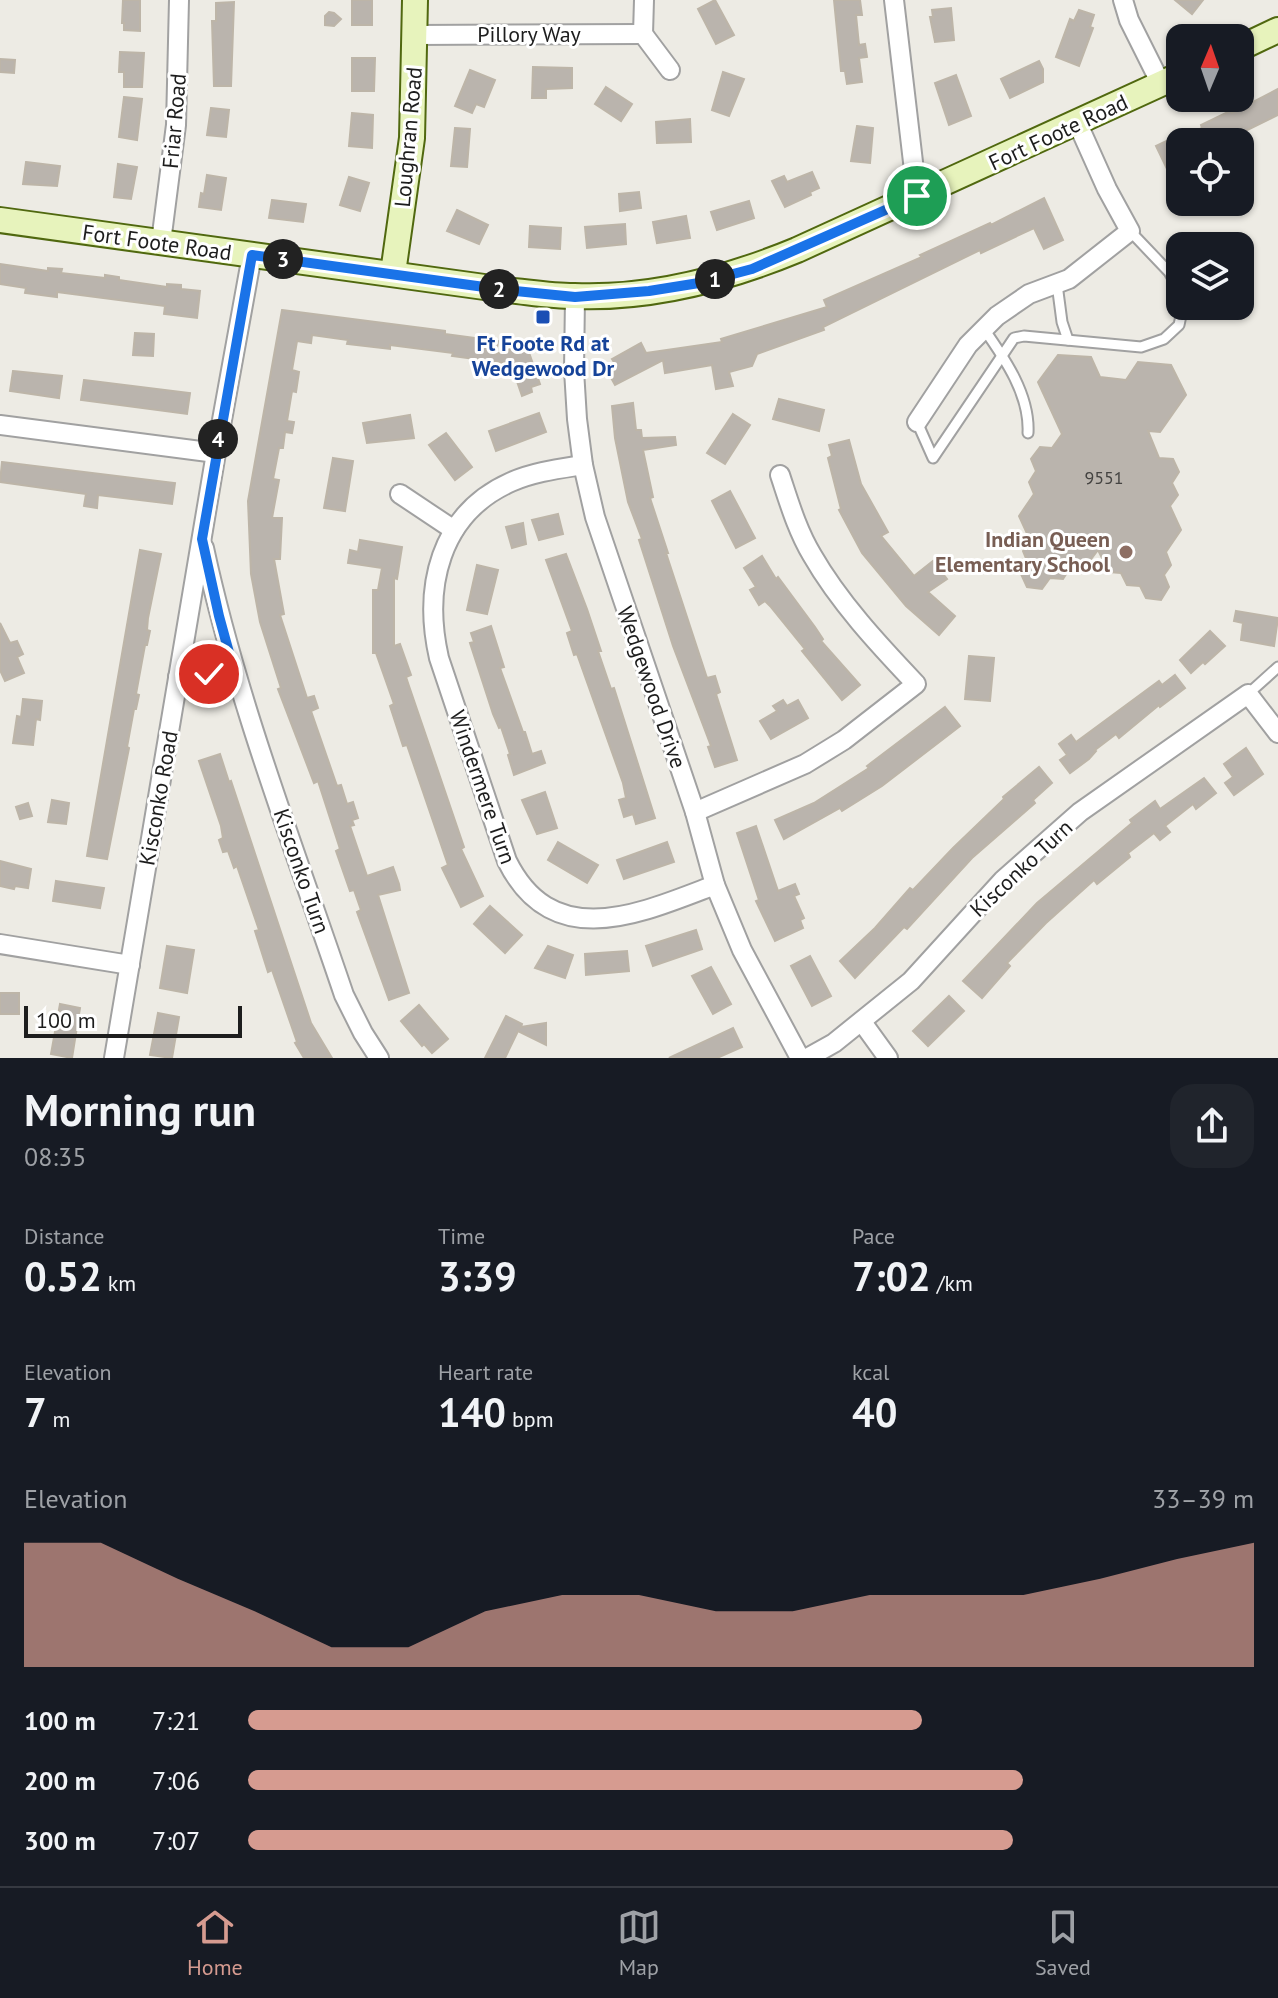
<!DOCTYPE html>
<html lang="en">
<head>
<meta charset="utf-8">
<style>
  body { margin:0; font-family:"PT Sans",sans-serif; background:#20242c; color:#f1f3f6; height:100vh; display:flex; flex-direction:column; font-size:30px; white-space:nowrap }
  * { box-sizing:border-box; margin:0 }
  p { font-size:26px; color:#9ea1a6 }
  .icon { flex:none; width:44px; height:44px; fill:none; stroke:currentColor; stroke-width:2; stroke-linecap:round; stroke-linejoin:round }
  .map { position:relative; height:1058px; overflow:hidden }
  .drawer { display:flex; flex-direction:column; background:#171b24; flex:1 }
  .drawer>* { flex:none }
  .needle { width:52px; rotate:2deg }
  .tools { position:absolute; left:1166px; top:24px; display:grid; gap:16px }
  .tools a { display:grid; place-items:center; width:88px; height:88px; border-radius:16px; background:#171b24; box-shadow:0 2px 6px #0004; font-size:40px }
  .scale { position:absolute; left:24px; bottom:20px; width:218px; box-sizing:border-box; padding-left:8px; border:4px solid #1d1d1d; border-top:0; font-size:22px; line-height:28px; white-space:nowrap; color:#1d1d1d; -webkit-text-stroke:6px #fff; paint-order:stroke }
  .pin { position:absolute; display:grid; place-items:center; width:68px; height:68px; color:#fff; margin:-34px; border:4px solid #fff; border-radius:50%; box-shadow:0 2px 8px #0007 }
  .km { position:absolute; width:40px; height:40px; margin:-20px; border-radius:50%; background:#222; color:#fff; font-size:22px; line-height:40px; text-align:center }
  .round { display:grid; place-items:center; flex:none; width:84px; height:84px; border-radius:24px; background:#20242c }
  .headline { display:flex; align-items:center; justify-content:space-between; height:136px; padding:0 24px }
  h1 { font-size:44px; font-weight:600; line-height:60px }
  .stats { display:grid; grid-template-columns:repeat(3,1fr); gap:12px; height:136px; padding:8px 24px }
  .stats div { display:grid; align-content:center }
  .stats b { font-size:40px; font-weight:600 }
  .stats small { font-size:22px; font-weight:400 }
  .stats p { font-size:22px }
  .chart { height:224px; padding:16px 24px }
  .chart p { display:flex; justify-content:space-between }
  .chart svg { width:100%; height:144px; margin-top:8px; fill:#d69b90; opacity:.7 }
  ul { padding:0 24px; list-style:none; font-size:26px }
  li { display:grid; grid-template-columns:128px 96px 1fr; align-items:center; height:60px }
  li i { height:20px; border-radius:10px; background:#d69b90 }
  .tabs { display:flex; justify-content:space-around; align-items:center; height:112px; border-top:2px solid #363941; background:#171b24; font-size:22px; color:#9ea1a6 }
  .tabs a { display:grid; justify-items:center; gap:4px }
  .tabs .current { color:#d69b90 }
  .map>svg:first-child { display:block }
  .building { fill:#bab4ad; stroke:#bdb5a8; stroke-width:2 }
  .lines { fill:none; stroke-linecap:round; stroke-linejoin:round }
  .lane-casing { stroke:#a1a1a1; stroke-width:13 }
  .street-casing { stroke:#a1a1a1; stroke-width:22 }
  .secondary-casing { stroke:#50680f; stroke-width:28 }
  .lane { stroke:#fff; stroke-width:9 }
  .street { stroke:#fff; stroke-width:18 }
  .secondary { stroke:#e7f3bc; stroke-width:24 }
  .route-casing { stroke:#fff; stroke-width:16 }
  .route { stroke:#1a73e8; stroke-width:10 }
  .transit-dot { fill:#1a4fb4; stroke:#fff; stroke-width:3 }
  .education-dot { fill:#8d6e63; stroke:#fff; stroke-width:3 }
  .labels { text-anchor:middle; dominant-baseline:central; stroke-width:6; stroke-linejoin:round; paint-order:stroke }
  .number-label { font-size:18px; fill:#444341 }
  .street-label { font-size:22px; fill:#1d1d1d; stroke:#fff }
  .transit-label { font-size:22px; font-weight:bold; fill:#164399; stroke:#fff }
  .education-label { font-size:22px; font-weight:bold; fill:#785e54; stroke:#fff; text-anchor:end }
</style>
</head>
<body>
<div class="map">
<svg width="1278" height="1058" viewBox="0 0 1278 1058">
  <rect width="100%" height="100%" fill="#edebe4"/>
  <g class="building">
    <polygon points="123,0 140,0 140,31 124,30 124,23 122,23"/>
    <rect x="352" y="0" width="20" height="25"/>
    <polygon points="715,0 734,35 716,44 698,9"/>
    <polygon points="834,0 860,0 862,15 856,15 859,45 865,44 867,57 859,58 862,82 847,84 845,71 841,71"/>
    <polygon points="1175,0 1203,0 1192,14"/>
    <polygon points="234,2 231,86 214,86 212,21 216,21 216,3"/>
    <polygon points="951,8 954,40 935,42 930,17 933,17 932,10"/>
    <polygon points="1079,10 1094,15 1090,27 1093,28 1079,66 1056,57 1070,19 1074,21"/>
    <polygon points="329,12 334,13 341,19 334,26 325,25 325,16"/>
    <polygon points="120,52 144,53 142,87 124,87 124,72 119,72"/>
    <polygon points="352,58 375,58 374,91 352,91"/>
    <polygon points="0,59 15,60 14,73 0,72"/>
    <polygon points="1039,61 1043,69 1043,82 1010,98 1001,79"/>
    <polygon points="533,67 572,68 572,88 546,89 546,98 532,98"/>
    <polygon points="470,70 495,80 484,107 476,104 472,113 455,106"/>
    <polygon points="723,72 744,79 729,116 712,110"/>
    <polygon points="956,75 971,116 949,125 935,83"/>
    <polygon points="606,87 632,104 621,121 595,104"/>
    <polygon points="1278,89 1278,115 1223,142 1198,142 1194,132 1202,128 1201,125 1230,111 1232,113"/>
    <polygon points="124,97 142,99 137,140 119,137"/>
    <polygon points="211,108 229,110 226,137 207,135"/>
    <polygon points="352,113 373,115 372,148 349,146"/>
    <polygon points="690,119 691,142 657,143 656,122"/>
    <polygon points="857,126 873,128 870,163 851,161"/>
    <polygon points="455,128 470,129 467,167 451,166"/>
    <polygon points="1175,137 1176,140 1180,139 1180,196 1156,146"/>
    <polygon points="26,162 60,166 57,186 23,184"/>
    <polygon points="118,164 137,167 131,199 114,197"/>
    <polygon points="812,172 819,188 810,192 811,195 785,207 772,181 784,176 787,182"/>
    <polygon points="207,175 226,178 221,210 199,207 201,193 204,194"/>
    <polygon points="349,177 369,183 360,211 340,205"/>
    <polygon points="639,192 641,208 620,211 619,194"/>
    <polygon points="1044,198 1063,240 1044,249 1034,228 981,253 980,250 823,327 824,330 757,354 752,366 729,372 733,386 716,389 712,365 665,373 663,360 615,385 605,367 614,362 612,359 641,343 646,353 722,342 721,339 827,307 824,300 922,257 920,255 990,223 991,225"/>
    <polygon points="272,200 306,204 303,222 269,218"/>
    <polygon points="749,201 754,218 717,230 711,212"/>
    <polygon points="457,210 488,225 479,244 447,231"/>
    <polygon points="686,216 690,238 657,243 653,222"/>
    <polygon points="625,224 626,244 587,248 585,227"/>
    <polygon points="530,226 561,228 560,249 529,247"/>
    <polygon points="0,264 48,271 48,268 62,269 61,273 105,278 105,275 119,277 119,280 167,287 167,284 181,285 181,289 200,291 197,318 164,314 165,306 57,292 57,297 25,293 26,288 0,284"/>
    <polygon points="282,310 445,331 445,334 498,341 496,354 526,344 540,384 531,387 532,392 522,396 511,364 452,356 453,353 390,345 390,349 347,344 348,340 312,335 311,343 297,341 292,370 299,372 296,392 292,391 287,421 294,422 292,433 285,432 283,448 279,448 273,479 279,480 272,518 282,518 280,559 274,559 284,614 280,615 307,698 314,696 318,708 311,711 337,786 341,785 347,804 353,802 358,818 352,820 354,825 350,826 367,876 393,867 399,884 400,890 378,895 409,993 389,1000 357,912 361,910 354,890 350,891 336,851 340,849 318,781 314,783 278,689 281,688 260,622 251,574 248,501"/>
    <polygon points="135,333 154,334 153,356 133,355"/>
    <polygon points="1058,355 1091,357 1100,377 1126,380 1138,362 1171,365 1186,395 1160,432 1148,431 1159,458 1173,459 1179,472 1172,483 1178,495 1170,506 1181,530 1166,552 1171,565 1164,575 1169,587 1161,600 1146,598 1140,586 1127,585 1121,573 1109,572 1098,550 1083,570 1070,568 1063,579 1050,578 1042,589 1027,587 1021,574 1028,563 1023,551 1030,540 1019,516 1034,494 1029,482 1036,471 1031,459 1040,447 1052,448 1062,434 1038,382"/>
    <polygon points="13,371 62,376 59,398 10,391"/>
    <polygon points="84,380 190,393 187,414 81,400"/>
    <polygon points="779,399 824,410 819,431 773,419"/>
    <polygon points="633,403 636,430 641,430 642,438 675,437 676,445 643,450 653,497 650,498 668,553 666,553 707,678 715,676 720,692 716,694 737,760 715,767 708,747 711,746 673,646 639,540 642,539 628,502 615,438 612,406"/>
    <polygon points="539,413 546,432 496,451 489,431"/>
    <polygon points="733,414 750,425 725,464 707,453"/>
    <polygon points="410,415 414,438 367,443 363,423"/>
    <polygon points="446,433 472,467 455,480 429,445"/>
    <polygon points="849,440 861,484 888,532 881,536 914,576 933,561 947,579 928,592 955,616 939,635 906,606 862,553 839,510 841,509 828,458 832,456 829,445"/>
    <polygon points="333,458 353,461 345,511 324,508"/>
    <polygon points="2,462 175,483 172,504 98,495 97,508 84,506 86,494 0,482"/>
    <polygon points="730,491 755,538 736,548 712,501"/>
    <polygon points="558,514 563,534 539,540 532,520"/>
    <polygon points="523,523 526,544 512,548 506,527"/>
    <polygon points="360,540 402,547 397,579 394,578 394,646 400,644 411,675 406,677 409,686 464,847 461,849 483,896 461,907 442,868 448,865 407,745 403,746 390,706 394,704 376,653 373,653 373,590 378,590 382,568 348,563 350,550 358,552"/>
    <polygon points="140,550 161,554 148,618 147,630 150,631 147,645 145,645 136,694 139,695 136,709 134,709 127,747 129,748 107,859 87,856"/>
    <polygon points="566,554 587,609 601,651 598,651 611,689 614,688 655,818 636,824 633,814 624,817 619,800 626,798 623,783 577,654 574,655 567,633 572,631 546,560"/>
    <polygon points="762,556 776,579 778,577 815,627 823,639 821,641 860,685 842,700 802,651 805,649 771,607 765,601 759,605 750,590 756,587 744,568"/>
    <polygon points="477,565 498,570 487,614 467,610"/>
    <polygon points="1236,611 1278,618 1274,646 1241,640 1243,623 1234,621"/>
    <polygon points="0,623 10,643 17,641 23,654 17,657 24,673 5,681 0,670"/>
    <polygon points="491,626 504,667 500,668 523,732 525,732 532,754 541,751 545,763 514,775 508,755 510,754 501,727 499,728 493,714 470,643 474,642 471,633"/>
    <polygon points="1210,631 1225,646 1205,664 1203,662 1191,673 1180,660"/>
    <polygon points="969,656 994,658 990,701 965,699"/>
    <polygon points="1175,675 1185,688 1160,707 1159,705 1119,738 1116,734 1095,750 1096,751 1089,759 1070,773 1060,760 1067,755 1059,744 1071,735 1076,742 1159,681 1162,685"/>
    <polygon points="23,699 42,701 40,720 36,719 33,745 13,743 17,716 21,717"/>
    <polygon points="783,700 787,706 798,700 808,718 771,739 760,721 777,711 773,706"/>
    <polygon points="945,707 960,726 882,786 842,811 840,808 784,839 775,820 814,803 869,768 867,766"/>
    <polygon points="1246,748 1263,774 1234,795 1225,783 1233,777 1224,764"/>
    <polygon points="220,754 229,782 231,781 311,1023 332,1058 304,1058 295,1043 297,1042 272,970 268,972 255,931 259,930 237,866 234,868 228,851 223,852 219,840 223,838 221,826 199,761"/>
    <polygon points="1039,767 1052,783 1033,800 1035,803 972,858 907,929 904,927 855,978 840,961 875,928 910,888 913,890 953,848 1004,799 1003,797"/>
    <polygon points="1204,778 1216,793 1196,809 1193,804 1165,826 1170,832 1160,840 1154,833 1128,853 1130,857 1097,884 1094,880 1046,923 1007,963 1010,966 982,998 963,981 1037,903 1132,823 1130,820 1155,801 1160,809"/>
    <polygon points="545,792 557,828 537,834 522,800"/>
    <polygon points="52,800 69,803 66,824 48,822"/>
    <polygon points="28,803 32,816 20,819 16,807"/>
    <polygon points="756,826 778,891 795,884 799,894 794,896 804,918 800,920 803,928 775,941 756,901 759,900 737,833"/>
    <polygon points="558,842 598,865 587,883 548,860"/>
    <polygon points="667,842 674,862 624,879 617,860"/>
    <polygon points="0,861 31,869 28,888 15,886 14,889 0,886"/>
    <polygon points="56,881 104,888 100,908 53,901"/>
    <polygon points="490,906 522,935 505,953 474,924"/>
    <polygon points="696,930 702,949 653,966 646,946"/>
    <polygon points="167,946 194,950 187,993 160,988"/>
    <polygon points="548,946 573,955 565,978 535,968"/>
    <polygon points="627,951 629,971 586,975 585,954"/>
    <polygon points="810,956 831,996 812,1006 791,966"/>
    <polygon points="711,967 731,1004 713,1014 692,976"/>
    <rect x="0" y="993" width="19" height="21"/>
    <polygon points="949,996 964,1011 928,1046 913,1031"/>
    <polygon points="60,1004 80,1008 72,1058 51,1054"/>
    <polygon points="419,1005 448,1039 432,1053 424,1044 422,1046 401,1021"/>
    <polygon points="158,1013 179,1017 172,1058 150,1055"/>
    <polygon points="506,1016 522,1024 521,1027 546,1023 546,1045 518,1031 505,1058 485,1058"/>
    <polygon points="733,1028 742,1047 717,1058 669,1058"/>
  </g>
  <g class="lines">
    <g class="lane-casing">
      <g id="lane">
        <polyline points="1130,231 1169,272 1180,291"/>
        <polyline points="1057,284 1062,322 1068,340"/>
        <path d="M984,329c21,30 46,66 44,104"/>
        <polyline points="917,422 933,458 1014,338 1024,336 1141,347 1164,339 1179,325 1183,306"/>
        <polyline points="1248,694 1278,667"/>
      </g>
    </g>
    <g class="street-casing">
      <g id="street">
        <polyline points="894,0 917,196"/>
        <polyline points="1123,0 1129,20 1161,84"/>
        <polyline points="643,34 670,70"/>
        <polyline points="643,34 644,0"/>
        <polyline points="415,35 643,34"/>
        <polyline points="161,242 176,125 179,0"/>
        <polyline points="575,297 574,370 577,419 583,465 595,517 695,812 715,885 742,950 800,1058"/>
        <polyline points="917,422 968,345 997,316 1029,294 1069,279 1130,231 1107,189 1077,122"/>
        <polyline points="0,425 216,453"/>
        <path d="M583,465c-25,4 -49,7 -72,17 -72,32 -88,106 -72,176l68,203c46,93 134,52 208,24"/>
        <polyline points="400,494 454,530"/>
        <path d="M204,548c33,153 90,299 140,447l19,38 16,25"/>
        <polyline points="178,677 197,673 236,678"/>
        <path d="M695,812l110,-48 39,-24 72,-56c-38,-40 -77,-82 -104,-129 -15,-25 -23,-53 -32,-80"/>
        <polyline points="0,944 130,965"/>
        <polyline points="862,1022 888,1058"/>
        <polyline points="114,1058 216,453 252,255"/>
        <polyline points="807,1058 834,1043 911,981 1003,880 1080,812 1248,694 1278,733"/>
      </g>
    </g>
    <g class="secondary-casing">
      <g id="secondary">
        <polyline points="1240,48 1278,30"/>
        <path d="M0,220l506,70c22,2 45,6 68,6 76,3 153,-17 223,-46l383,-175"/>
        <polyline points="393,273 412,138 415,0"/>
      </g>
    </g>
    <use href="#lane" class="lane"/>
    <use href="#street" class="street"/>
    <use href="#secondary" class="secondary"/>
  </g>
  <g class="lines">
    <g class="route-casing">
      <polyline id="route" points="209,674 236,678 219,616 202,539 252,255 506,290 575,297 649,291 699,283 752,269 917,196"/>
    </g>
    <use href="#route" class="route"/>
  </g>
  <rect class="transit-dot" x="535" y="309" width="16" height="16" rx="4"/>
  <circle class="education-dot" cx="1126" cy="552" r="8"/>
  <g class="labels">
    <g class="number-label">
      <text x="1104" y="477">9551</text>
    </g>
    <g class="street-label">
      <text x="529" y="34">Pillory Way</text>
      <text transform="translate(174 121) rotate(-85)">Friar Road</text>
      <text transform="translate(1058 132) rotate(-25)">Fort Foote Road</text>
      <text transform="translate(408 137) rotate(-85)">Loughran Road</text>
      <text transform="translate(157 242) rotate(8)">Fort Foote Road</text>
      <text transform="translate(652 687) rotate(71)">Wedgewood Drive</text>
      <text transform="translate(483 787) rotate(71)">Windermere Turn</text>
      <text transform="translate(158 798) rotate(-80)">Kisconko Road</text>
      <text transform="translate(1021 868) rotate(-43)">Kisconko Turn</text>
      <text transform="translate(302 871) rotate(71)">Kisconko Turn</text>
    </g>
    <g class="transit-label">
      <text x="543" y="343">Ft Foote Rd at<tspan x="543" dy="25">Wedgewood Dr</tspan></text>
    </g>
    <g class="education-label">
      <text x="1110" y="539">Indian Queen<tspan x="1110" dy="25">Elementary School</tspan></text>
    </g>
  </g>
</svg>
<div class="tools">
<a><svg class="needle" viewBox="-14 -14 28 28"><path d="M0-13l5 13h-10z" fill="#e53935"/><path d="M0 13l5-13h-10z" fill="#9ea1a6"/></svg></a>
<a><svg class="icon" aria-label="locate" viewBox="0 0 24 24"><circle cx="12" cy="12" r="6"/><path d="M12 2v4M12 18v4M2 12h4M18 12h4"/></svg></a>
<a><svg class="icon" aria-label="layers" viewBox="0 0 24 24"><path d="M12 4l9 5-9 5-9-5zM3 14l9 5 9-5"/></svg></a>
</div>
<div class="scale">100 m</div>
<div class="pin" style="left:917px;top:196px;background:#1e9e55"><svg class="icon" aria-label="arrive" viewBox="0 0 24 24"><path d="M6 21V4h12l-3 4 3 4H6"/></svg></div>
<div class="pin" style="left:209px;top:674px;background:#d93025"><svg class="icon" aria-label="check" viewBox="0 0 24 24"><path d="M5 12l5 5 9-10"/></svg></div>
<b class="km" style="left:715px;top:279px">1</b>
<b class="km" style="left:499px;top:289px">2</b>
<b class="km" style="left:283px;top:259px">3</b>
<b class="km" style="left:218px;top:439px">4</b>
</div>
<section class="drawer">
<div class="headline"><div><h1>Morning run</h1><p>08:35</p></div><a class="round"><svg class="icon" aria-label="share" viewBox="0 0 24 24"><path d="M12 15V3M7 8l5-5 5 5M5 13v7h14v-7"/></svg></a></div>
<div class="stats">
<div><p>Distance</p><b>0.52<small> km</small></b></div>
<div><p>Time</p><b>3:39</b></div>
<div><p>Pace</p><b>7:02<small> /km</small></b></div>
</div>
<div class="stats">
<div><p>Elevation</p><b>7<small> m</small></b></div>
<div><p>Heart rate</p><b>140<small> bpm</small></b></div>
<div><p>kcal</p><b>40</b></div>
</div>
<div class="chart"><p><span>Elevation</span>33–39 m</p>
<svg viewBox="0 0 160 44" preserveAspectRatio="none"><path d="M0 44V6L10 6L20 17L30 27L40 38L50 38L60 27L70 22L80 22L90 27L100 27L110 22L120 22L130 22L140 17L150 11L160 6V44z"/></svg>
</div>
<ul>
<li><b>100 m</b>7:21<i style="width:67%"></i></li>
<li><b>200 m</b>7:06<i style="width:77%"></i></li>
<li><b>300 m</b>7:07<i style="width:76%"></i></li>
</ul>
</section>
<nav class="tabs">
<a class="current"><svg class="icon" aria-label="home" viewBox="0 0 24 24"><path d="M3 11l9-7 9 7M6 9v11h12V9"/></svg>Home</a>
<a><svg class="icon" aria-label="map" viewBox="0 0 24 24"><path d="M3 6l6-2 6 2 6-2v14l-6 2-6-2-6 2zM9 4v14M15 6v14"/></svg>Map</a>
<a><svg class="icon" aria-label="saved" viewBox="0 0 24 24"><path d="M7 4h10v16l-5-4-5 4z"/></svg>Saved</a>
</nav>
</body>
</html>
